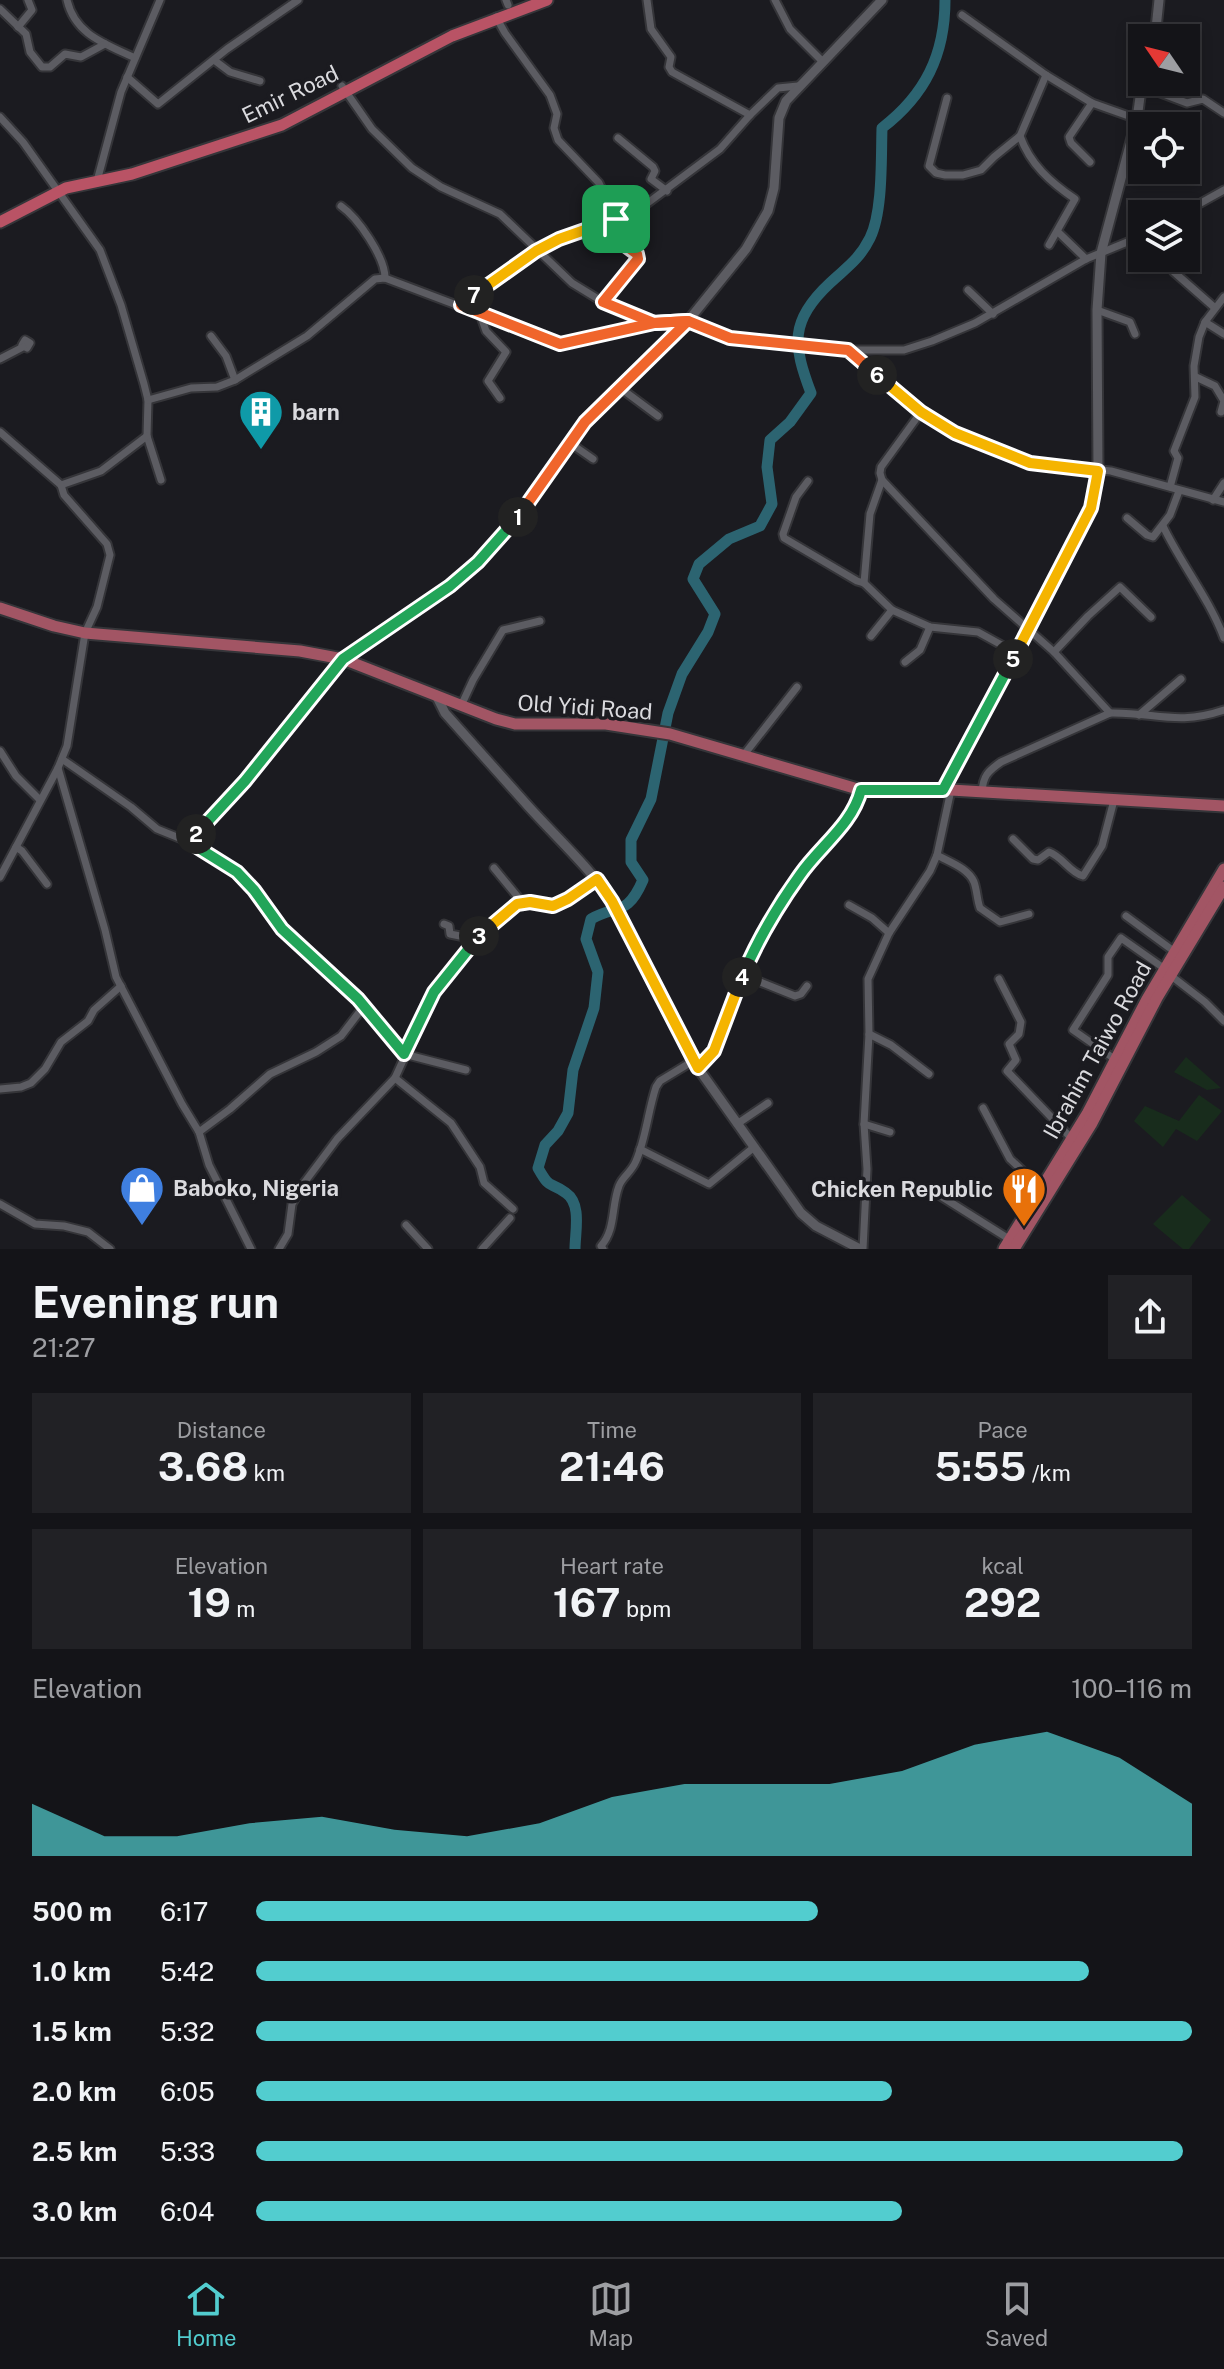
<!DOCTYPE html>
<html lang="en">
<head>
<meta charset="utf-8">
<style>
  body { margin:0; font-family:"Public Sans",sans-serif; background:#212125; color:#f1f3f6; height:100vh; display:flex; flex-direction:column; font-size:30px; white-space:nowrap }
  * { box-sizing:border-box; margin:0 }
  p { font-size:26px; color:#9d9ea2 }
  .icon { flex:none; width:44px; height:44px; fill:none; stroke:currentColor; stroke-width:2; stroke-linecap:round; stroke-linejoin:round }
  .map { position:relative; height:1249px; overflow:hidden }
  .sheet { display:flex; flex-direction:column; background:#141418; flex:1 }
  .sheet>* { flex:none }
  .needle { width:52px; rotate:305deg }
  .tools { position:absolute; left:1128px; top:24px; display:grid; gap:16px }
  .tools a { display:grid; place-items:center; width:72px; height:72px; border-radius:0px; background:#141418; box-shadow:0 4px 12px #0003,0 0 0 2px #333337; font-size:40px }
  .pin { position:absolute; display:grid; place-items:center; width:68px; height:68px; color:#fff; margin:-34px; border-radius:16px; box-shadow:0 4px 12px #0006 }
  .km { position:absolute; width:40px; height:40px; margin:-20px; border-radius:50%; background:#222; color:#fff; font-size:22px; line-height:40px; text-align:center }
  .round { display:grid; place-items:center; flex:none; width:84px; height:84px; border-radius:0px; background:#212125 }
  .summary { display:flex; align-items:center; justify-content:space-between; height:136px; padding:0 32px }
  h1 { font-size:44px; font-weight:700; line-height:60px }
  .stats { display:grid; grid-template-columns:repeat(3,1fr); gap:12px; height:136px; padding:8px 32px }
  .stats div { display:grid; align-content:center; border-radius:0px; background:#212125; text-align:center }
  .stats b { font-size:40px; font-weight:700 }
  .stats small { font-size:22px; font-weight:400 }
  .stats p { font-size:22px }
  .chart { height:224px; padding:16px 32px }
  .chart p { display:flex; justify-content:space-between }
  .chart svg { width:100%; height:144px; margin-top:8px; fill:#52cdcf; opacity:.7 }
  ul { padding:0 32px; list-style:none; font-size:26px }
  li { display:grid; grid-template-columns:128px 96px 1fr; align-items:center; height:60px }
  li i { height:20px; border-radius:10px; background:#52cdcf }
  .menu { display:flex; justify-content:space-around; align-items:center; height:112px; border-top:2px solid #333337; background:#141418; font-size:22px; color:#9d9ea2 }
  .menu a { display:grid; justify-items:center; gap:4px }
  .menu .on { color:#52cdcf }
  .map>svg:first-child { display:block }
  .green { fill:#182c1c }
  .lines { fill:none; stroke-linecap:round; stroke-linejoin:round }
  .river { stroke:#2c6471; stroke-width:11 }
  .minor-casing { stroke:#353539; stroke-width:11 }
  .tertiary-casing { stroke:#353539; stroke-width:13 }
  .primary-casing { stroke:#353539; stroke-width:15 }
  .trunk-casing { stroke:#353539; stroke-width:15 }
  .minor { stroke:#5c5c62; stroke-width:7 }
  .tertiary { stroke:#5c5c62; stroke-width:9 }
  .primary { stroke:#a25564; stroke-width:11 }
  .trunk { stroke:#b95365; stroke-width:11 }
  .split-1-casing { stroke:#fff; stroke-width:16 }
  .split-2-casing { stroke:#fff; stroke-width:16 }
  .split-3-casing { stroke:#fff; stroke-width:16 }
  .split-4-casing { stroke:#fff; stroke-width:16 }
  .split-5-casing { stroke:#fff; stroke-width:16 }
  .split-6-casing { stroke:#fff; stroke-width:16 }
  .split-7-casing { stroke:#fff; stroke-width:16 }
  .split-8-casing { stroke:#fff; stroke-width:16 }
  .split-1 { stroke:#f0652b; stroke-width:10 }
  .split-2 { stroke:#22a559; stroke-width:10 }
  .split-3 { stroke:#22a559; stroke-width:10 }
  .split-4 { stroke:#f5b400; stroke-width:10 }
  .split-5 { stroke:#22a559; stroke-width:10 }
  .split-6 { stroke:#f5b400; stroke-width:10 }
  .split-7 { stroke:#f0652b; stroke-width:10 }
  .split-8 { stroke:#f5b400; stroke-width:10 }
  .labels { text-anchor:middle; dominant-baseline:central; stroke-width:7; stroke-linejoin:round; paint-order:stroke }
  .street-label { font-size:22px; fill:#dadade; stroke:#1b1b20 }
  .poi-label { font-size:22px; font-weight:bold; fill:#dadade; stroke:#1b1b20; text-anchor:start }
</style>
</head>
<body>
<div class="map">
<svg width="1224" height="1249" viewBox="0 0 1224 1249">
  <rect width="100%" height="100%" fill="#1b1b20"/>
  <g class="green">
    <polygon points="1186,1057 1221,1088 1207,1090 1174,1072"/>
    <polygon points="1199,1095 1222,1111 1197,1141 1176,1129 1163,1147 1134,1121 1145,1106 1179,1121"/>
    <polygon points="1182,1195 1211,1220 1189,1249 1183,1249 1153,1224"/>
  </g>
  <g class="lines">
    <path class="river" d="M575,1249c0,-17 7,-45 -9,-56 -18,-13 -15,-2 -28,-25l7,-23 13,-14 10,-18 5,-43 21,-62 4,-36 -12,-33 5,-20c26,-15 36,-2 52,-39l-12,-18v-22l20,-41 17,-86 14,-39 26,-42 7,-18 -22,-35 6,-15 30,-25 31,-13 12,-22 -5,-37 3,-27 20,-18 21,-29c-18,-48 -22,-72 19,-110 17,-16 29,-23 40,-45 13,-27 11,-79 12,-110 43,-33 63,-73 63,-128"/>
    <g class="minor-casing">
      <g id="minor">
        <path d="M67,0c8,35 39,44 68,58"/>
        <polyline points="506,0 508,5"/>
        <polyline points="647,0 651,29 671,57 669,67 672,72 750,115"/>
        <polyline points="775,0 790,29 822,61"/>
        <polyline points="0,9 26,34 30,52 42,67 50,67 65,54 81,57 105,44"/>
        <polyline points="962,15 1046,75 1092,103 1137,119"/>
        <polyline points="496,17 505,33 550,95 557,114 554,128 558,140 599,183 616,219 618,240 638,256 603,302"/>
        <polyline points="18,27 32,10 28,0"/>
        <polyline points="214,60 230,72 260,81"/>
        <polyline points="127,77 158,104 227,49 298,0"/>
        <polyline points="342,86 372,129 412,168 441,187 500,214 572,283 603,302 654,323 688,321 730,338 848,350 904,350 932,341 975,323 1086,259 1142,236"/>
        <polyline points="1142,86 1187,103 1203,99 1224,113"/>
        <polyline points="947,98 929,166 936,173 945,175 963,175 981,170 994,157 1020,136 1046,75"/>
        <polyline points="0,117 23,142 100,250 121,305 144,384 148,400 147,436 161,480"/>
        <path d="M1020,136c10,28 30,46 55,63l-26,46"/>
        <polyline points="618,138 653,167 655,171 651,179 667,191"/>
        <polyline points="1090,162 1071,143 1069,137 1092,103"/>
        <polyline points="97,181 121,92 160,0"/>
        <path d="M341,206c17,12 44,51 44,72"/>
        <polyline points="1181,214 1224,190"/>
        <polyline points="1058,232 1086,259"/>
        <polyline points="1163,258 1174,272 1215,308"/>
        <polyline points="968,290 993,314"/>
        <polyline points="461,305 536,251 559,239 616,219 645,205 720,149 750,115 778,88 798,86"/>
        <polyline points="1097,310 1130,322 1135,334"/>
        <polyline points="480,314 486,331 506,352 488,381 500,398"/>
        <polyline points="1205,322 1224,334"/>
        <polyline points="211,336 226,356 235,380"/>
        <polygon points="25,340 30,343 27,348 22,345"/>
        <polyline points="848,350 921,412 955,433 1030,463 1111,471 1224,502"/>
        <polyline points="0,359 23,347"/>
        <polyline points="1196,377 1215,386 1224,401 1221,412"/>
        <polyline points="619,387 658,416"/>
        <polyline points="148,400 191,388 217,387 235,380 307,336 375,279 385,278 560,344 654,323"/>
        <path d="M921,412l-40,55 -1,6 2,7 112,119 60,53 56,61c45,-1 67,13 114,-3"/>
        <polyline points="0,432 61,485 101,471 147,436"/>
        <polyline points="570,443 593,459"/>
        <polyline points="808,481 796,497 783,534 784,538 857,581 864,583 892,610 930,627 978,632 1016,653"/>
        <polyline points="1170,487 1178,458 1174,451 1195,397 1194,366 1199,337 1205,322 1224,297"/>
        <polyline points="1213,500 1224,483"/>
        <polyline points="1127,518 1147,535 1153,537 1170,515 1179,491"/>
        <path d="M1163,526c18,38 46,72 61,112"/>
        <polyline points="864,583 870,514 882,480"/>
        <polyline points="871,636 892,610"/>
        <polyline points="1054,652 1088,616 1120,587 1151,617"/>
        <polyline points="905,662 920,650 930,627"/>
        <polyline points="461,706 473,680 503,630 540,621"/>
        <polyline points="1139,715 1181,679"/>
        <polyline points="0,751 16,776 40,800"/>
        <polyline points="743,756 797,687"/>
        <polyline points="62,759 131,807 157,829 189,842 237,872 254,890 282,929 358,999 404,1054 466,1070"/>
        <polyline points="58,768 105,930 116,977 182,1104 199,1132 209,1165 251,1249"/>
        <path d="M982,792c1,-16 6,-21 19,-30l109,-49"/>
        <path d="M1013,839l20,20 5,1 11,-8c14,5 20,20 34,24l19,-30 12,-46"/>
        <polyline points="189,842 245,781 343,659"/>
        <polyline points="16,847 22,851 47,884"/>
        <path d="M937,855c12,7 31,13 37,27 3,8 3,18 6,26l20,14 29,-8"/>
        <polyline points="494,868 522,902"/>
        <polyline points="0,877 58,768 67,746 85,633 97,607 110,555 107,544 64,495 61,485"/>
        <polyline points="849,905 872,918 889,933"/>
        <polyline points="1126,916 1175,952"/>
        <polyline points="444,924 449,926 450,934 475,939"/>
        <polyline points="743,975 795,996 801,994 807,986"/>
        <polyline points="1170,975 1205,1002 1224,1021"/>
        <polyline points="999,979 1021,1022 1019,1034 1009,1044 1016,1060 1007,1071 1072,1139"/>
        <polyline points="869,1034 891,1045 929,1074"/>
        <polyline points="1116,1060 1073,1030 1108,975 1108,957 1121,938 1165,969"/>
        <polyline points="698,1068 714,1051 743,975 768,923 799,876 849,817 861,790"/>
        <polyline points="395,1078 451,1123 480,1167 484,1183 513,1209"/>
        <polyline points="0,1089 21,1087 31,1083 45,1069 61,1042 88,1021 94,1010 121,986"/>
        <polyline points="983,1108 1010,1159 1041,1188"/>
        <polyline points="737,1124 768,1103"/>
        <polyline points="864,1124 890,1132"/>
        <polyline points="199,1132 230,1109 270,1074 316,1052 341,1036 364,1006"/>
        <polyline points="640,1149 709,1184 753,1148"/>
        <polyline points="939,1195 1009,1239"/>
        <polyline points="0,1204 35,1224 64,1226 88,1232 110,1249"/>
        <polyline points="406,1225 428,1249"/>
        <polyline points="279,1249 288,1234 292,1204 304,1183 337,1139 395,1078 434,992 475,939 517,904 530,902 553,906 568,899 597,879"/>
        <polyline points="482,1249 510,1218"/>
        <path d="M603,1249l-2,-3c15,-17 10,-39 18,-60 3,-9 12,-13 17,-25 10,-23 12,-50 20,-74l4,-6 33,-20"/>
        <polyline points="863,1249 867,1169 864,1124 869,1034 868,979 889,933 930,871 937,855 951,790"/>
      </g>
    </g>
    <g class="tertiary-casing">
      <g id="tertiary">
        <polyline points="1155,38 1159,0"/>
        <polyline points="343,659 450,586 478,562 521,513 585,422 688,321 746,249 768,211 774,188 779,118 786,101 882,0"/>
        <path d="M436,695l9,18c28,31 56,63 84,94 29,32 58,58 83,94l86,167 103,145 15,13 44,23"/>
        <polyline points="943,790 1091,508 1098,471 1097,310 1101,253 1137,119 1142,82"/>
      </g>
    </g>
    <g class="primary-casing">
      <g id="primary">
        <polyline points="0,608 54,626 85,633 300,651 343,659 496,719 515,724 606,724 670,734 861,790 951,790 1224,806"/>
        <polyline points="1004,1249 1087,1114 1147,999 1224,869"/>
        <polyline points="1014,1249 1092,1123 1157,998 1224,887"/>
      </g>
    </g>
    <g class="trunk-casing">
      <polyline id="trunk" points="0,222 66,188 132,174 282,125 452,36 547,0"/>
    </g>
    <use href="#minor" class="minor"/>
    <use href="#tertiary" class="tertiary"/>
    <use href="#primary" class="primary"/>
    <use href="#trunk" class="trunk"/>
  </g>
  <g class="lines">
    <g class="split-1-casing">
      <polyline id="split-1" points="518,517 585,422 688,321 654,323 603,302 638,259 637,254 618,240 616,219"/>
    </g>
    <g class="split-2-casing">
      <polyline id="split-2" points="196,834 245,781 343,659 450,586 478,562 518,517"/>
    </g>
    <g class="split-3-casing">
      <polyline id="split-3" points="196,834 189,842 237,872 254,890 282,929 358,999 404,1054 434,992 479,936"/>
    </g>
    <g class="split-4-casing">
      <polyline id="split-4" points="479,936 517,904 530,902 553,906 568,899 597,879 612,901 698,1068 714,1051 742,977"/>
    </g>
    <g class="split-5-casing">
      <path id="split-5" d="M742,977c15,-36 35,-70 58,-102 20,-29 52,-50 61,-85h82l70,-131"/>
    </g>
    <g class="split-6-casing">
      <polyline id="split-6" points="877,375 921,412 955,433 1030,463 1098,471 1091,508 1013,659"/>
    </g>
    <g class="split-7-casing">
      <polyline id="split-7" points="474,295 461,305 560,344 654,323 688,321 730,338 848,350 877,375"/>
    </g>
    <g class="split-8-casing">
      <polyline id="split-8" points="474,295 536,251 559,239 616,219"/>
    </g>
    <use href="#split-1" class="split-1"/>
    <use href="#split-2" class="split-2"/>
    <use href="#split-3" class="split-3"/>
    <use href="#split-4" class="split-4"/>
    <use href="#split-5" class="split-5"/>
    <use href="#split-6" class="split-6"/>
    <use href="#split-7" class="split-7"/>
    <use href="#split-8" class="split-8"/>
  </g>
  <defs>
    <g id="building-pin" transform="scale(2.3)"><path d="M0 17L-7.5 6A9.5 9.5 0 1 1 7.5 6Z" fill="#0f9aa8" stroke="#1b1b20"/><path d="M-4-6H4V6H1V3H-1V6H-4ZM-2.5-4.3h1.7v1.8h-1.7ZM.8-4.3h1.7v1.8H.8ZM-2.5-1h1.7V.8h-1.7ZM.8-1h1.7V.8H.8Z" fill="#fff"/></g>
    <g id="shop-pin" transform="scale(2.3)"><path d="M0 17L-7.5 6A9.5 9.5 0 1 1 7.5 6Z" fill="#3f7fe0" stroke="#1b1b20"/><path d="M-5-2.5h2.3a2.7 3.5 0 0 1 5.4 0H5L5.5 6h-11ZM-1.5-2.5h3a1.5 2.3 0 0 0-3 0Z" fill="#fff"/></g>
    <g id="restaurant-pin" transform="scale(2.3)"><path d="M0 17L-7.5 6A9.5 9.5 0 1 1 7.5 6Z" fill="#e8710a" stroke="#1b1b20"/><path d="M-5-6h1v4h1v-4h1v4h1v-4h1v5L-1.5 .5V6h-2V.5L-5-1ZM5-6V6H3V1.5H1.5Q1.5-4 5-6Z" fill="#fff"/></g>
  </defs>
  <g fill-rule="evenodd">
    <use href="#building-pin" x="261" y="412"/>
    <use href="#shop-pin" x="142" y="1188"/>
    <use href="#restaurant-pin" x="1024" y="1189"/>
  </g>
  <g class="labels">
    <g class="street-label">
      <text transform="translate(290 94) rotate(-26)">Emir Road</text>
      <text transform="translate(585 707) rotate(4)">Old Yidi Road</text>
      <text transform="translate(1097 1050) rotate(-61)">Ibrahim Taiwo Road</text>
    </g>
    <g class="poi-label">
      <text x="292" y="412">barn</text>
      <text x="173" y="1188">Baboko, Nigeria</text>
      <text x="993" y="1189" text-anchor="end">Chicken Republic</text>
    </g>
  </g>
</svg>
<div class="tools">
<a><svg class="needle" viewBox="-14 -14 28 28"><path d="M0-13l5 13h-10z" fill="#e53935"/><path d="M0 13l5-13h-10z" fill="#9d9ea2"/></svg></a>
<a><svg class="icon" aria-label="locate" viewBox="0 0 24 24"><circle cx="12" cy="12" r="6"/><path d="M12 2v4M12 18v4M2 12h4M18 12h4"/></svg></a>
<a><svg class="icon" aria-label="layers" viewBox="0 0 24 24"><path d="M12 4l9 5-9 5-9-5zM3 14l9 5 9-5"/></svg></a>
</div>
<div class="pin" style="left:616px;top:219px;background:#1e9e55"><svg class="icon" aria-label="arrive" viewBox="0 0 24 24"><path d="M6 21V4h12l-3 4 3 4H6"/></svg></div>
<b class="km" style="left:518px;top:517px">1</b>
<b class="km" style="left:196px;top:834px">2</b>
<b class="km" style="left:479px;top:936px">3</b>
<b class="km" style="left:742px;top:977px">4</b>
<b class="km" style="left:1013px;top:659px">5</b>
<b class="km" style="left:877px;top:375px">6</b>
<b class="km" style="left:474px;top:295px">7</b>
</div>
<section class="sheet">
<div class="summary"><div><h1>Evening run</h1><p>21:27</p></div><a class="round"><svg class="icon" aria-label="share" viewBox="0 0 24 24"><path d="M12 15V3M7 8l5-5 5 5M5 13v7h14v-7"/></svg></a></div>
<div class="stats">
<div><p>Distance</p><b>3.68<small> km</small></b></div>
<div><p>Time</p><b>21:46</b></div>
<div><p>Pace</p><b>5:55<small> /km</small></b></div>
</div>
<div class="stats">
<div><p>Elevation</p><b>19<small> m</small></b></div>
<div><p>Heart rate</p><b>167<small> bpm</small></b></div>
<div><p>kcal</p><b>292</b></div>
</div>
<div class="chart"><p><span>Elevation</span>100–116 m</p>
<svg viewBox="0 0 160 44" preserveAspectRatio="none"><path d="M0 44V28L10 38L20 38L30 34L40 32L50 36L60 38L70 34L80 26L90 22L100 22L110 22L120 18L130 10L140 6L150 14L160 28V44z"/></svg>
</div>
<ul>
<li><b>500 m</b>6:17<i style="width:60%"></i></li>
<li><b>1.0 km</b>5:42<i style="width:89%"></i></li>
<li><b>1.5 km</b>5:32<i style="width:100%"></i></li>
<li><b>2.0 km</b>6:05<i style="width:68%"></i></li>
<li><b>2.5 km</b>5:33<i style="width:99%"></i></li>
<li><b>3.0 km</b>6:04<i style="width:69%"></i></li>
</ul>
</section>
<nav class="menu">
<a class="on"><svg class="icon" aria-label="home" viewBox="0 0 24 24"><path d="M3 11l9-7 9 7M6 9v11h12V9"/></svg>Home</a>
<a><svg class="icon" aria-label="map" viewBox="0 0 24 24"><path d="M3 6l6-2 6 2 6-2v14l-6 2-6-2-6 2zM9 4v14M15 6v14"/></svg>Map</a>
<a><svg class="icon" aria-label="saved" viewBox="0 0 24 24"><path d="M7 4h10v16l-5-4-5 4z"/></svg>Saved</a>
</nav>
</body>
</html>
